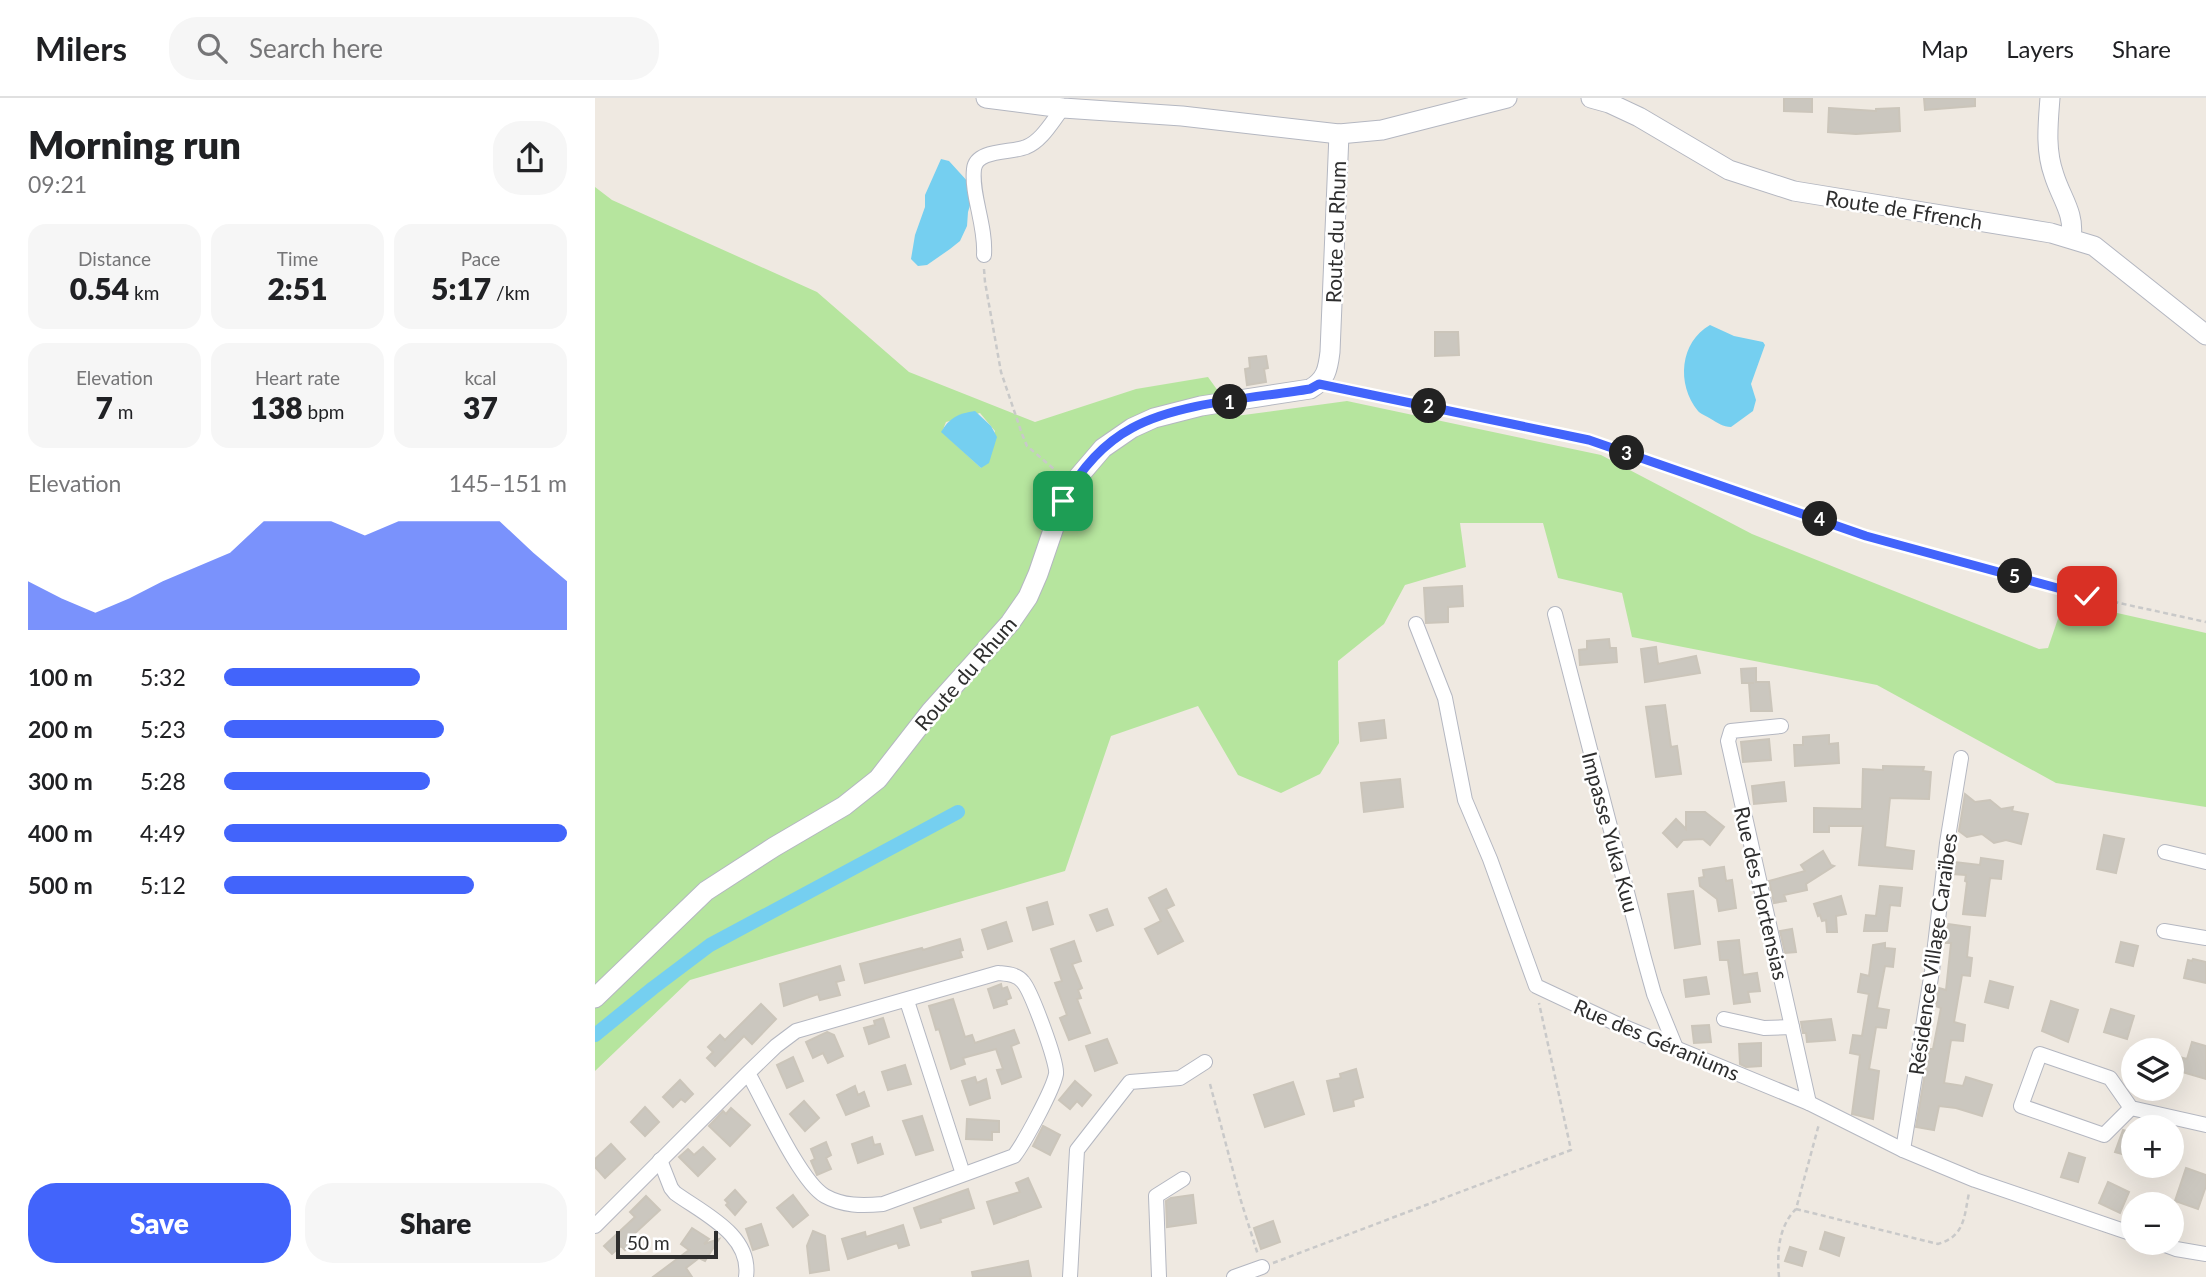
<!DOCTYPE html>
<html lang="en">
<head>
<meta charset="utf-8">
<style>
  body { margin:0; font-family:Lato,sans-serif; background:#f6f6f6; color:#202124; height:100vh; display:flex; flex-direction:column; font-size:26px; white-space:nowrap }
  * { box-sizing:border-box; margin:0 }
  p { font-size:23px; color:#757577 }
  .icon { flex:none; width:38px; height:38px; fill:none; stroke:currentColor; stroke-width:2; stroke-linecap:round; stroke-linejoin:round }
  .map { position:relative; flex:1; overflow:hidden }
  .drawer { display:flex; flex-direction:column; background:#fff; width:595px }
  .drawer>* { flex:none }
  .controls { position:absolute; left:1526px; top:940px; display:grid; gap:14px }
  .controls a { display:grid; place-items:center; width:63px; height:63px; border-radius:50%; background:#fff; box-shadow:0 7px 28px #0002; font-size:35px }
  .scale { position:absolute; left:21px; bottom:18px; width:102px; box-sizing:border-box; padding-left:7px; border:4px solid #2e2e2e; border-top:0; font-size:19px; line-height:24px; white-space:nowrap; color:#2e2e2e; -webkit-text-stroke:5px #fff; paint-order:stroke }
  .pin { position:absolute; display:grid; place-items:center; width:60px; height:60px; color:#fff; margin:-30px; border-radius:14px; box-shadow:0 4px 10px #0006 }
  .km { position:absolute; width:35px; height:35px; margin:-18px; border-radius:50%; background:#222; color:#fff; font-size:19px; line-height:35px; text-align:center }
  .round { display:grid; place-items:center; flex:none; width:74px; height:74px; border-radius:28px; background:#f6f6f6 }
  .headline { display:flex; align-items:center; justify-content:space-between; height:119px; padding:0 28px }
  h1 { font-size:38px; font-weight:800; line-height:52px }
  .figures { display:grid; grid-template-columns:repeat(3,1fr); gap:10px; height:119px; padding:7px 28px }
  .figures div { display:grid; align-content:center; border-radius:18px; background:#f6f6f6; text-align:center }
  .figures b { font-size:30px; font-weight:800 }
  .figures small { font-size:19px; font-weight:400 }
  .figures p { font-size:19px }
  .chart { height:196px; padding:14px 28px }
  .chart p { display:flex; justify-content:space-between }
  .chart svg { width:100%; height:126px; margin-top:7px; fill:#4264fb; opacity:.7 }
  .cta { display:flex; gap:14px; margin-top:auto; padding:14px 28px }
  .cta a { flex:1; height:80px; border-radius:28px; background:#4264fb; color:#fff; font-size:28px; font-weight:800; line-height:80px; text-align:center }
  .cta a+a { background:#f6f6f6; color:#202124 }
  ul { padding:0 28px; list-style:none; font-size:23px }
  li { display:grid; grid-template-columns:112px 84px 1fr; align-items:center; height:52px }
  li i { height:18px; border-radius:9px; background:#4264fb }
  header { display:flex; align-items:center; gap:42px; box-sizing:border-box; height:98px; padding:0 35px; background:#fff; border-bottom:2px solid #e0e0e0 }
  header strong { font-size:33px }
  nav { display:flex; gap:38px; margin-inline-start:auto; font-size:24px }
  .search { width:490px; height:63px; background:#f6f6f6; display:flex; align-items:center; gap:18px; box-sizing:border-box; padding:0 24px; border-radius:28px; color:#757577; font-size:26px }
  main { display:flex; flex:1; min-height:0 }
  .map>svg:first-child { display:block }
  .green { fill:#b6e59e; fill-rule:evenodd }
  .water { fill:#75cff0 }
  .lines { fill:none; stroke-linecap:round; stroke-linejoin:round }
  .canal { stroke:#75cff0; stroke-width:14 }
  .building { fill:#cbc7bf; stroke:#cbc5ba; stroke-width:2 }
  .street-casing { stroke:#b4b7c1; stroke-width:16 }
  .secondary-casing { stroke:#b4b7c1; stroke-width:21 }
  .path { stroke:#c9c9c9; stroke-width:2.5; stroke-dasharray:5 3.5; stroke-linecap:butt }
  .street { stroke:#fff; stroke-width:14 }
  .secondary { stroke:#fff; stroke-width:19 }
  .route-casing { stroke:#fff; stroke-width:14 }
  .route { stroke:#4264fb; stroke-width:9 }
  .labels { text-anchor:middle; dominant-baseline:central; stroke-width:5; stroke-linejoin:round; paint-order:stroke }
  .street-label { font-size:21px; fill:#2e2e2e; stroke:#fff }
</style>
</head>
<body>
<header>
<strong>Milers</strong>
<div class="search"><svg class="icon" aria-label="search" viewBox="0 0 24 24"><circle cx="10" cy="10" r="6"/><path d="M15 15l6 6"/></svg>Search here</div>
<nav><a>Map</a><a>Layers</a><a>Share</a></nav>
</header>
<main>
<section class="drawer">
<div class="headline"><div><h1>Morning run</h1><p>09:21</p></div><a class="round"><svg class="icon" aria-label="share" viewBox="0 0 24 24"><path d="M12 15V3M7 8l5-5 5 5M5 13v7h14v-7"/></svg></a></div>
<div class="figures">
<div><p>Distance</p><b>0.54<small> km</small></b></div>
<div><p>Time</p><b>2:51</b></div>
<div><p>Pace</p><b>5:17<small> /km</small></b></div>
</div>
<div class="figures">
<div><p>Elevation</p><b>7<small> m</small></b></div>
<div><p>Heart rate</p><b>138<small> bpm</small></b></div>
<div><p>kcal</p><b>37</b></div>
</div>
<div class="chart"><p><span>Elevation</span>145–151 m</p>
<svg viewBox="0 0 160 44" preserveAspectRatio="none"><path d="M0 44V27L10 33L20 38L30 33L40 27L50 22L60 17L70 6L80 6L90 6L100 11L110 6L120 6L130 6L140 6L150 17L160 27V44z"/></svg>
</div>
<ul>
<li><b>100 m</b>5:32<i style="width:57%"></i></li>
<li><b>200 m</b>5:23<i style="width:64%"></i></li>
<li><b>300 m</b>5:28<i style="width:60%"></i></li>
<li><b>400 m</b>4:49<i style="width:100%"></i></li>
<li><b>500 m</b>5:12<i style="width:73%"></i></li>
</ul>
<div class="cta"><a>Save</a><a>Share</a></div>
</section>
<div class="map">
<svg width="1611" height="1179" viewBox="0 0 1611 1179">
  <rect width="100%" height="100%" fill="#efe9e1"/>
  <path class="green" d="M0,89l17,13 205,92 92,80 126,50 101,-33 72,-12 28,39 111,-15 254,54 151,79 287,115 9,-1 16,-47 142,32v174l-150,-24 -179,-98 -245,-48 -10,-44 -64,-15 -15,-55h-83l6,44 -61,18 -21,39 -46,37 1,82 -19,31 -39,19 -43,-18 -40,-69 -87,30 -46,135 -375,109 -95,91zM385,315l15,18 -14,37 -39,-36 4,-10z"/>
  <g class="water">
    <polygon points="346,61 354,63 374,85 376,104 373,114 372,128 365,143 355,151 332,167 323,168 316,161 320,137 330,109 330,97"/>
    <path d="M1115,227l24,11 29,6 2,3 -14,39 5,16 -3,11 -22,16c-8,0 -13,-4 -20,-8 -4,-3 -11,-5 -13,-8 -22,-27 -18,-69 12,-86z"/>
    <path d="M380,313l16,15 6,11 -8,26 -8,5 -40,-36c8,-14 18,-19 34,-21z"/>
  </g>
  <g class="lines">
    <polyline class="canal" points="0,937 58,890 115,847 363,714"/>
  </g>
  <g class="building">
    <polygon points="1189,0 1217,0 1217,14 1189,13"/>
    <polygon points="1329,0 1380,0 1380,8 1330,12"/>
    <polygon points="1234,10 1281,13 1281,11 1304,10 1305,33 1261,36 1233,34"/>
    <polygon points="840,234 863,234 864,257 840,258"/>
    <polygon points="671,258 673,270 669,271 671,284 652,287 650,271 655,270 654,260"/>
    <polygon points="867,488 868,508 853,509 853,524 831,525 829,490"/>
    <polygon points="1014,541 1015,550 1021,550 1022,564 985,567 984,552 992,551 992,543"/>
    <polygon points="1061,549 1063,566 1101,558 1105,575 1050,584 1046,551"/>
    <polygon points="1161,570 1161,584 1174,584 1177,613 1156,613 1154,585 1159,585 1147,585 1146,571"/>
    <polygon points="1070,607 1076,649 1082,648 1086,676 1061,679 1051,609"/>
    <polygon points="789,622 791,640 766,643 764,625"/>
    <polygon points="1234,637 1234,646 1243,645 1244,665 1200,668 1199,647 1208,647 1208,639"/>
    <polygon points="1174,641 1176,662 1148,664 1146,644"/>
    <polygon points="1288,668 1329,669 1328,673 1336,674 1334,701 1295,700 1290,749 1319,753 1317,771 1264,767 1268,728 1234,728 1234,734 1219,734 1219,710 1267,711 1268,671 1288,672"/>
    <polygon points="805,681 808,709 769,714 766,685"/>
    <polygon points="1189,684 1191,703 1159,706 1157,688"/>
    <polygon points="1370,696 1380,704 1395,702 1406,711 1418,709 1417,713 1433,716 1426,746 1411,742 1399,745 1387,736 1372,739 1364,733"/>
    <polygon points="1091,714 1110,714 1129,729 1115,747 1108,741 1088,742 1082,749 1068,735 1081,721 1091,731"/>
    <polygon points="1509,737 1529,741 1521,775 1502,771"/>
    <polygon points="1228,753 1236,767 1239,768 1211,786 1212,792 1189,797 1191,803 1179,805 1174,783 1210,773 1206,767"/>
    <polygon points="1386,760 1408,763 1406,781 1395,780 1390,818 1368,816 1372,784 1370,783 1371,777 1358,776 1360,764 1385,767"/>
    <polygon points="1129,769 1131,783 1137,782 1141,810 1124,813 1122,801 1105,788 1104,780 1109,779 1108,772"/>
    <polygon points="1285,788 1307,790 1305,808 1295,807 1292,833 1269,833 1271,817 1281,818"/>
    <polygon points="571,791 579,807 571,811 588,843 563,856 550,831 566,823 554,800"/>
    <polygon points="1098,793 1105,846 1080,850 1073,796"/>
    <polygon points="1246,798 1251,816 1241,818 1242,834 1232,834 1231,822 1227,823 1225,817 1223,818 1219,806"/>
    <polygon points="452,804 458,826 438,832 432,810"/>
    <polygon points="512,811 518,827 502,833 495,817"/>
    <polygon points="411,824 417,843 393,851 387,832"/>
    <polygon points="1353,826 1375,829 1372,859 1377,860 1375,878 1367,877 1359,924 1370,927 1368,943 1356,942 1349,985 1368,988 1371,979 1397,987 1387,1018 1361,1010 1344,1008 1339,1032 1321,1029 1334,951 1338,951 1346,910 1341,908 1344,890 1351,892 1356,845 1351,845"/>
    <polygon points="1197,831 1201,854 1190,855 1185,833"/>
    <polygon points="365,841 368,852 365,853 367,859 270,885 265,866 327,850 328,852"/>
    <polygon points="1144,842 1148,877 1162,875 1165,893 1153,894 1155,904 1139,906 1133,862 1125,862 1123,844"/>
    <polygon points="479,843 486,863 477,866 487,890 483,892 486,900 482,901 495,935 474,942 465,920 472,917 460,885 467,883 456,851"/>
    <polygon points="1526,844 1543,848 1538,868 1521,864"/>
    <polygon points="1290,845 1290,850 1300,851 1298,869 1290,868 1282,910 1294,912 1291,930 1281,929 1274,971 1284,973 1278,1021 1257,1016 1265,957 1255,955 1258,937 1267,938 1274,896 1263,894 1266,876 1274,878 1278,847"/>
    <polygon points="1598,861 1611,864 1611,885 1589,880 1593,862 1597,863"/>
    <polygon points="245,868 249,882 241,884 245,897 225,902 223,896 189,908 185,886"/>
    <polygon points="1111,879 1114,896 1091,899 1089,882"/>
    <polygon points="1395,883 1418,889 1413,910 1390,904"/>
    <polygon points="406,886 407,891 412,889 416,900 411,902 412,906 399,910 393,891"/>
    <polygon points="358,901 370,939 377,937 380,945 419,932 424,945 416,948 426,979 407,986 402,972 408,971 401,951 368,960 370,966 356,971 344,931 341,932 334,908"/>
    <polygon points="1456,903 1483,912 1473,944 1447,933"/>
    <polygon points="166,906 181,921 157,946 149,938 120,968 112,960 118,954 113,949 125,937 130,942"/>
    <polygon points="1516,911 1539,918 1532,941 1509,934"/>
    <polygon points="288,920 294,939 274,946 269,930 280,927 279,923"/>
    <polygon points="1236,921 1240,942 1212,944 1211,935 1208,935 1206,924"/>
    <polygon points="1114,927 1116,944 1099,945 1097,928"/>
    <polygon points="232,934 239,937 248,958 233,965 228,955 218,960 211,944"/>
    <polygon points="512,941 522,965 500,973 491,948"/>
    <polygon points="1597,944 1611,948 1611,981 1577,971 1577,957 1592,961"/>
    <polygon points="1166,945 1166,968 1151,969 1145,966 1144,946"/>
    <polygon points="198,959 208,983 192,990 182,967"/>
    <polygon points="310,967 316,986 293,992 287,974"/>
    <polygon points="761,971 768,999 758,1002 759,1008 739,1013 732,983 746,980 745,976"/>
    <polygon points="380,979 382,985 391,981 395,1000 375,1007 367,983"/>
    <polygon points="85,982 98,996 90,1004 86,1001 78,1009 68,999"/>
    <polygon points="480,983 496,997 487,1008 482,1003 475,1011 464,1002"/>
    <polygon points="698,984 709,1016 670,1029 659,997"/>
    <polygon points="260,988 263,997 269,994 274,1008 251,1017 242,997"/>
    <polygon points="209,1003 224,1020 210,1033 195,1016"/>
    <polygon points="50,1009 64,1024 50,1038 36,1024"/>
    <polygon points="136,1010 155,1027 135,1048 114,1028 128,1013 131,1016"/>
    <polygon points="327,1018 338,1052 321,1057 308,1023"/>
    <polygon points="372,1021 404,1023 404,1034 397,1034 397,1042 371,1041"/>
    <polygon points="448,1028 465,1037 455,1057 438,1048"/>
    <polygon points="1528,1032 1538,1035 1538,1059 1520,1054"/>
    <polygon points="277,1039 279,1047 285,1046 288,1056 263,1065 257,1046"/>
    <polygon points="231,1044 236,1057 231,1060 236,1071 222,1077 216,1063 220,1061 216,1051"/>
    <polygon points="16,1046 30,1061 10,1080 0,1069 0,1061"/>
    <polygon points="108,1049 120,1061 103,1078 84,1059 93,1051 99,1057"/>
    <polygon points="1474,1055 1490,1060 1483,1084 1466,1079"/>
    <polygon points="1591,1070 1611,1077 1611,1088 1603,1111 1580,1103"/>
    <polygon points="433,1080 446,1109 399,1126 392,1104 425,1094 421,1085"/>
    <polygon points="1513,1084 1534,1094 1525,1115 1504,1105"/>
    <polygon points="373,1091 379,1110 345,1121 346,1124 326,1130 319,1110"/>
    <polygon points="140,1092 151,1104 140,1117 131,1107 133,1105 130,1102"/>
    <polygon points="198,1097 213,1117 198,1129 182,1110"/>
    <polygon points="598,1097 601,1125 572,1129 571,1103 576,1100"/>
    <polygon points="51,1098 65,1112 38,1137 42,1141 30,1152 26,1148 17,1156 9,1148 40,1119 35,1114"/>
    <polygon points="678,1123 685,1144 666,1151 659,1130"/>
    <polygon points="166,1126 173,1147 158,1152 151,1131"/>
    <polygon points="308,1127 314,1147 304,1150 302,1145 253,1161 247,1141 270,1134 271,1139"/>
    <polygon points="97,1130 114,1141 109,1146 124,1141 110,1163 104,1160 91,1170 97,1179 58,1179 94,1152 86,1146"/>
    <polygon points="218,1133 230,1138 234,1172 215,1175 212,1148"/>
    <polygon points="1230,1134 1249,1140 1244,1158 1225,1151"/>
    <polygon points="1195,1149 1211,1154 1207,1168 1190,1163"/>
    <polygon points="433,1163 436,1179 378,1179 377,1174"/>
  </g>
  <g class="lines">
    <g class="street-casing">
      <g id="street">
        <path d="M389,157c2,-30 -13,-60 -10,-86 2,-20 38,-16 52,-22 16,-6 27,-27 37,-39"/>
        <polyline points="960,516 1049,860 1059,896 1081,950"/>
        <polyline points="821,526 850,600 870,702 895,761 941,888 1022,926 1214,1005 1308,1052 1380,1082 1538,1136"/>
        <polyline points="1186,628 1136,633 1133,643 1214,1005"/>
        <polyline points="1570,754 1611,764"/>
        <polyline points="1569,833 1611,840"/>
        <polyline points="312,903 368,1076"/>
        <polyline points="1129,921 1169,930 1197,929"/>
        <polyline points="1536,1010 1509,1037 1426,1008 1445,956 1515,980 1536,1010 1611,1027"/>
        <polyline points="1308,1052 1337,873 1352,745 1366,660"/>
        <path d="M65,1062l11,28 4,5c29,21 77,42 71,84"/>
        <path d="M0,1128l153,-153 28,-27 20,-15 202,-58c9,1 19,1 25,9 8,9 35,81 33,92 -3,16 -32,69 -42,82l-131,48c-21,2 -40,2 -58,-8 -25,-14 -61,-95 -77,-123"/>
        <polyline points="1562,1144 1581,1151 1611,1156"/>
        <polyline points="475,1179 482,1052 535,984 585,980 610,964"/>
        <polyline points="564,1179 561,1098 588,1081"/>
        <polyline points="639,1179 667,1169"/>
      </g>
    </g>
    <g class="secondary-casing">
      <g id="secondary">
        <polyline points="391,0 468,10 587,18 744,36 787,32 912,0"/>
        <polyline points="996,0 1014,5 1044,19 1134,72 1199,93 1456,135 1499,148 1611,237"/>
        <path d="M1455,0c-2,26 -5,52 4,77 7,23 21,38 17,63"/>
        <path d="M0,900l111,-107 68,-44 70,-41 34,-27 53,-68 79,-88 18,-26 10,-23 25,-73 10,-18 30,-35 29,-20 22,-10 47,-12 109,-17c16,-9 18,-20 20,-37l9,-218"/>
      </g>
    </g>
    <g class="path">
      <polyline points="389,171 390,184 406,274 427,336 432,348 466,377"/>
      <polyline points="741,289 994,342 1271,437 1492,498 1611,524"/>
      <polyline points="615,986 646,1103 663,1157"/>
      <path d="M1201,1111l142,35c27,-8 26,-27 31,-51"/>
      <polyline points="678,1165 976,1052 944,905"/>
      <path d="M1184,1179c-2,-24 -1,-50 17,-68l23,-85"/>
    </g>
    <use href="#street" class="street"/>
    <use href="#secondary" class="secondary"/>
  </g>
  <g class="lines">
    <g class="route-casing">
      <path id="route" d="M468,403c16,-29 39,-57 69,-73 47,-26 124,-30 178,-39l9,-5 270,56 277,96 221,60"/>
    </g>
    <use href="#route" class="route"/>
  </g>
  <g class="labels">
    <g class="street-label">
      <text transform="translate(1309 111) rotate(9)">Route de Ffrench</text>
      <text transform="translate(740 134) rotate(-88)">Route du Rhum</text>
      <text transform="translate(370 575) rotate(-49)">Route du Rhum</text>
      <text transform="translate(1016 734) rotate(75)">Impasse Yuka Kuu</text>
      <text transform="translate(1167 795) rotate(77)">Rue des Hortensias</text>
      <text transform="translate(1337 856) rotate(-82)">Résidence Village Caraïbes</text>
      <text transform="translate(1062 941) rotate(23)">Rue des Géraniums</text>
    </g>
  </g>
</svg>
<div class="controls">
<a><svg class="icon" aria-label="layers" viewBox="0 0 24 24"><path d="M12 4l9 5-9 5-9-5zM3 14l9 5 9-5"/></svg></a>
<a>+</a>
<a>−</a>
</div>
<div class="scale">50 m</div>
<div class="pin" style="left:468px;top:403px;background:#1e9e55"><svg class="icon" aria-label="arrive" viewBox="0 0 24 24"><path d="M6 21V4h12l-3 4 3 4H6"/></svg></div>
<div class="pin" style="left:1492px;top:498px;background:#d93025"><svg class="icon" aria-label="check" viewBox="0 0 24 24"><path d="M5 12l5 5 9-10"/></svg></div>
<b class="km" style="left:635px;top:304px">1</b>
<b class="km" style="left:834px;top:308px">2</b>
<b class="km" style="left:1032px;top:355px">3</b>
<b class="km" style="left:1225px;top:421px">4</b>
<b class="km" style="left:1420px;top:478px">5</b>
</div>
</main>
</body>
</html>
